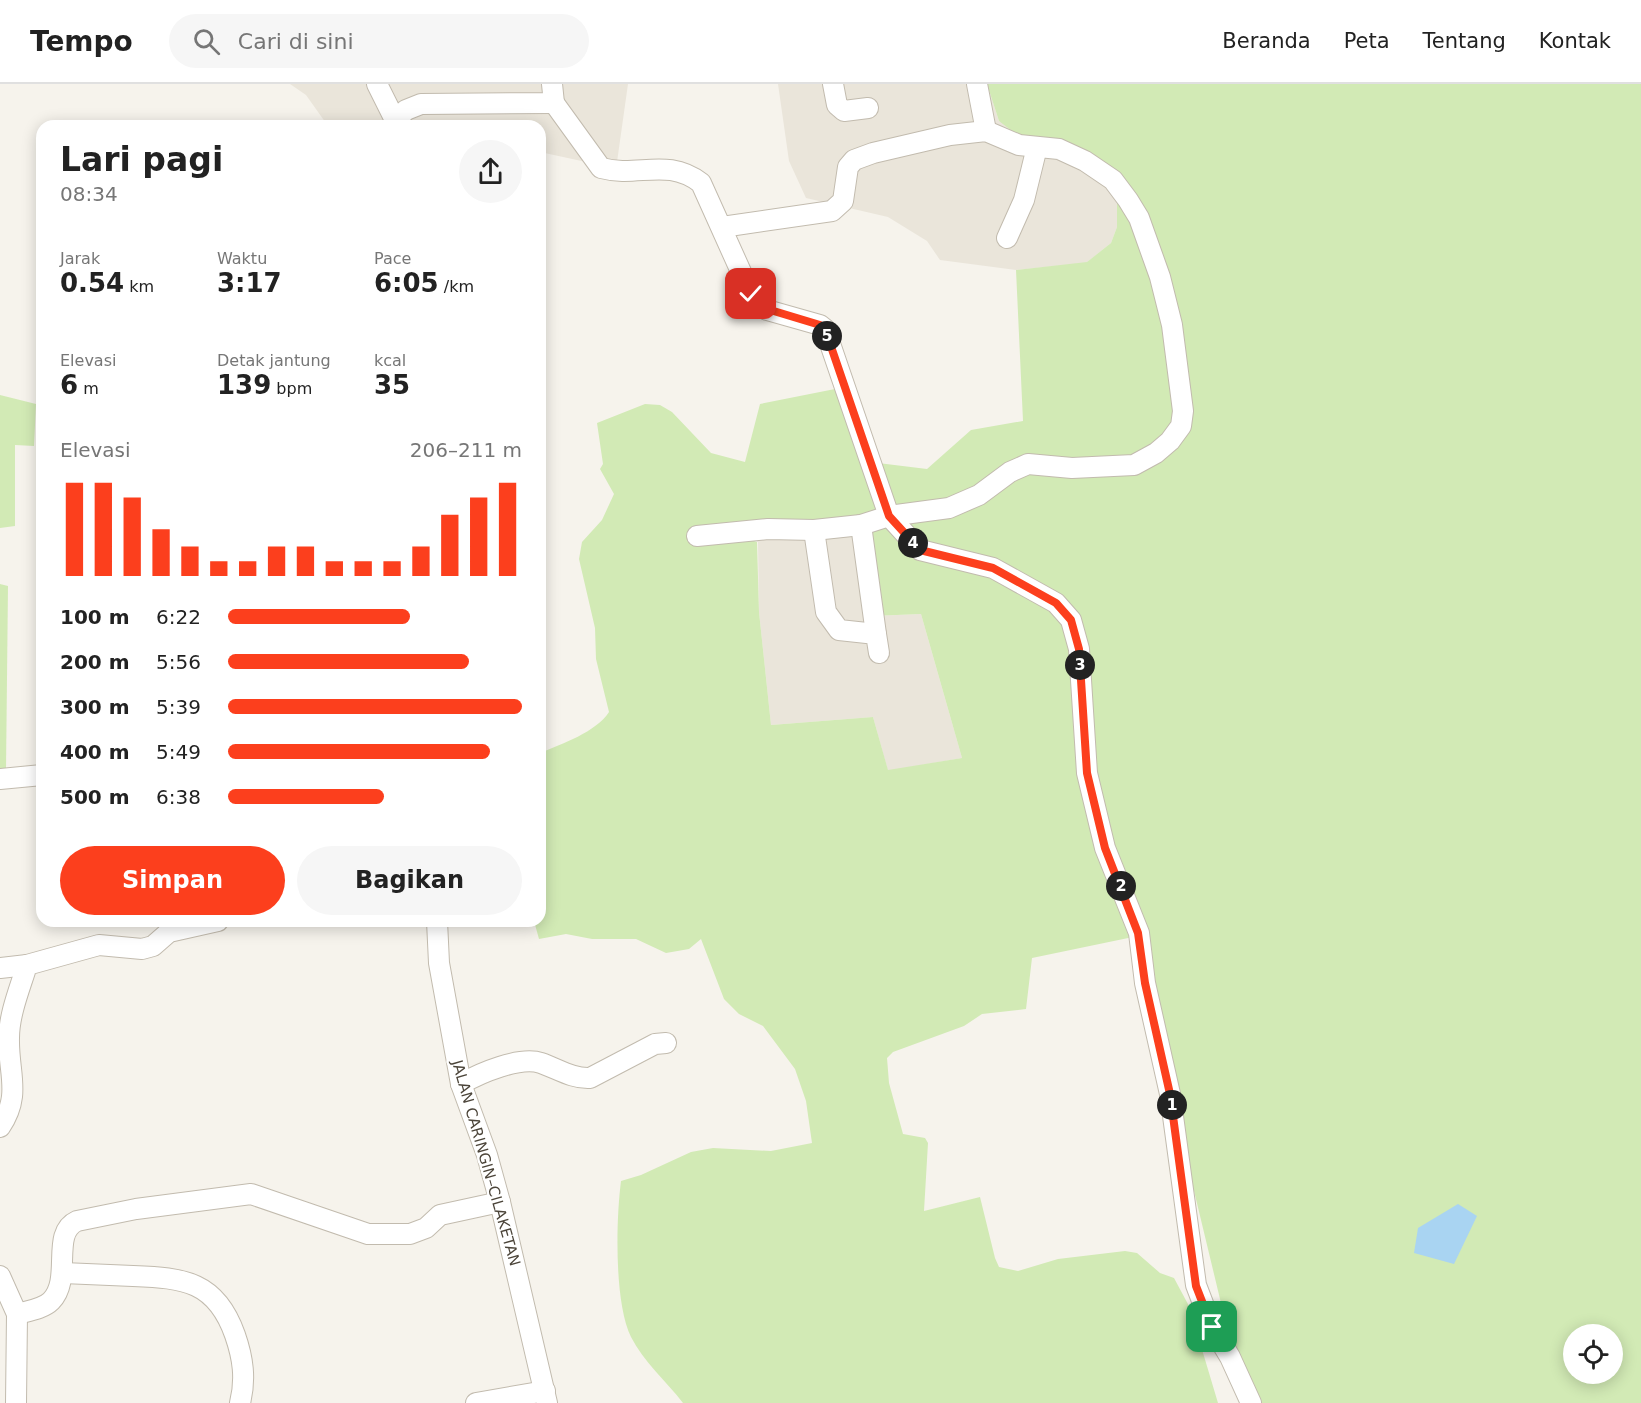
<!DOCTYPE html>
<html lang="id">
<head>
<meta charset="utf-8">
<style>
  body { margin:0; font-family:"DejaVu Sans",sans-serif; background:#f6f6f6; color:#222; height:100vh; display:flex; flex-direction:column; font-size:22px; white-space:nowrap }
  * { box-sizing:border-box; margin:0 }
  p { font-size:20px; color:#767676 }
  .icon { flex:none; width:33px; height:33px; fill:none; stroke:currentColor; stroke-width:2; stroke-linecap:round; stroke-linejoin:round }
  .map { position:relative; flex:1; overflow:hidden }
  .details { position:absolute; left:36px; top:36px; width:510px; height:807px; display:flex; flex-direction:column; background:#fff; border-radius:18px; box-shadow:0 3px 15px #0003 }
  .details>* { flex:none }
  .tools { position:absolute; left:1563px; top:1240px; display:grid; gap:12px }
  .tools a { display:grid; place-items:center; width:60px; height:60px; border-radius:50%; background:#fff; box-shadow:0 3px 15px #0003; font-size:30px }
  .pin { position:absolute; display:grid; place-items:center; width:51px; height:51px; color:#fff; margin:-26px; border-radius:12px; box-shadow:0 3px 9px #0006 }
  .km { position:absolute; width:30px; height:30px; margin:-15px; border-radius:50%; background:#222; color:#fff; font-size:16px; line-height:30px; text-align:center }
  .round { display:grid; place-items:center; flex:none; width:63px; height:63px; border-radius:32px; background:#f6f6f6 }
  .overview { display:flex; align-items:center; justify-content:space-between; height:102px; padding:0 24px }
  h1 { font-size:33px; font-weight:700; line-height:45px }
  .metrics { display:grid; grid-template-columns:repeat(3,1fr); gap:9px; height:102px; padding:6px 24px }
  .metrics div { display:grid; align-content:center }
  .metrics b { font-size:26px; font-weight:700 }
  .metrics small { font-size:16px; font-weight:400 }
  .metrics p { font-size:16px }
  .chart { height:168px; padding:12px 24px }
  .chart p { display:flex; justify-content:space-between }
  .chart svg { width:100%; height:108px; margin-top:6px; stroke:#fc3f1d; stroke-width:6 }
  .primary-button { display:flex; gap:12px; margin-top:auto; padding:12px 24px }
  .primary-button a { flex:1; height:69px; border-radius:36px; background:#fc3f1d; color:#fff; font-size:24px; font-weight:700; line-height:69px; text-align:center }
  .primary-button a+a { background:#f6f6f6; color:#222 }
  ul { padding:0 24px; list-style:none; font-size:20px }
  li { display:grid; grid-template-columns:96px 72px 1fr; align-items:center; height:45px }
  li i { height:15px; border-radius:8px; background:#fc3f1d }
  header { display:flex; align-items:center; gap:36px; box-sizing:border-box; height:84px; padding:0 30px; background:#fff; border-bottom:2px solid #e0e0e0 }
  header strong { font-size:28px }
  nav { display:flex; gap:33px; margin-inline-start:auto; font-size:21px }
  .search { width:420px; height:54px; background:#f6f6f6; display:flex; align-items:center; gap:15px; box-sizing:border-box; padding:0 21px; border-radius:33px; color:#767676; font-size:22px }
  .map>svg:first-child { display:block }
  .residential { fill:#eae5da }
  .green { fill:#d2eab5; fill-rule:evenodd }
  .water { fill:#a9d4f2 }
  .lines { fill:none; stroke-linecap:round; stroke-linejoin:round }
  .minor-casing { stroke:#c2bbae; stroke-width:22 }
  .minor { stroke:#fff; stroke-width:20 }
  .route-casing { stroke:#fff; stroke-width:12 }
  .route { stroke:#fc3f1d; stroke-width:8 }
  .labels { text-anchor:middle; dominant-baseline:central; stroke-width:4.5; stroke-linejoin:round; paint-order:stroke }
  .street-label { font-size:15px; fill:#4b4439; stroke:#fff }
</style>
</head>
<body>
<header>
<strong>Tempo</strong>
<div class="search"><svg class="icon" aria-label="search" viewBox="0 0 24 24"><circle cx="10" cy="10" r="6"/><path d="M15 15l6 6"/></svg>Cari di sini</div>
<nav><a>Beranda</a><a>Peta</a><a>Tentang</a><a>Kontak</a></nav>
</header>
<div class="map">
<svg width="1641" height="1319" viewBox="0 0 1641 1319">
  <rect width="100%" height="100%" fill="#f6f3ec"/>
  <g class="residential">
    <polygon points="290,0 628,0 617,78 600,81 540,68 540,42 328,42 306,11"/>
    <polygon points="778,0 987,0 999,37 1108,83 1117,107 1117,143 1111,159 1086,179 1016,186 940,176 927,157 888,133 806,114 789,77"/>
    <polygon points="866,444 873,532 921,530 962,674 888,687 873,633 771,641 759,528 758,458 737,451"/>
  </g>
  <g class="green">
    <path d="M987,0h654v1319h-396l-112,-466 -101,21 -6,51 -44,5 -18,12 -71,26 -6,6 2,25 14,51 22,4 3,5 -4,68 56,-14 15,61 4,9 19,4 40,-12 67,-8 12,2 23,20 14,5 15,28 29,97h-535c-16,-21 -40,-42 -52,-66 -17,-35 -15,-117 -10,-156l20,-6 50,-23 22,-4 58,3 41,-8 -6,-42 -11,-32 -32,-43 -24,-12 -15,-15 -23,-60 -12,10 -23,4 -30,-14h-44l-26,-5 -27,5 -5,-18h6v-113l6,-3 -6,-15v-37c22,-9 56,-21 69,-41l-13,-53 -1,-31 -16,-69 3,-17 20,-22 12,-26 -14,-25 3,-5 -6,-41 48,-19 15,1 12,7 39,41 34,9 15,-58 80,-16 30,74 57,7 44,-39 52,-9 -7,-151 71,-8 24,-19 6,-16v-36l-9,-24 -82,-25 -27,-21zM866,444l6,88 49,-2 41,144 -74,12 -15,-53 -102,8 -12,-113 -2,-70 -17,-6zM1574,1251h38v39h-38z"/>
    <polygon points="0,311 36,320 34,362 15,361 15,442 0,444"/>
    <polygon points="0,500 8,502 6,686 0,686"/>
  </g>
  <polygon class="water" points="1458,1120 1477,1132 1454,1180 1414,1169 1418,1144"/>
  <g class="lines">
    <g class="minor-casing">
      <g id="minor">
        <polyline points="377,0 395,36 395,42"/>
        <polyline points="833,0 837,21 844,27 868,24"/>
        <polyline points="977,0 986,47"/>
        <path d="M554,19l47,65c37,10 66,-11 100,15l50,111 16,16 53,15 5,4 64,187 31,34 73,18 63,35 15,17 8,29 8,124 18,75 34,85 6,50 25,111 26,191 16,42 18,30 21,46"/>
        <polyline points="395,36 406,26 421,20 554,19 552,0"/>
        <polyline points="1007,154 1024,116 1037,63"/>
        <polyline points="861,441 876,550"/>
        <polyline points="814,446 826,528 839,546 876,550 879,569"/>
        <polyline points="697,452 768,445 814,446 861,441 889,432 949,424 979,411 1010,388 1028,380 1072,384 1134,381 1156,369 1170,357 1181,342 1183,327 1172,241 1160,193 1139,134 1128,116 1113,96 1085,77 1059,65 1019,61 986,47 950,51 873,69 854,76 848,83 843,117 832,127 722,143"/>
        <polyline points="0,695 42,691"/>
        <polyline points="437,837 439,879 461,1000 487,1071 500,1118 547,1319"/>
        <polyline points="0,884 27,881"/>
        <path d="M461,1000c19,-11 59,-28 80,-21 17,6 32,16 49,15l65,-34 11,-1"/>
        <path d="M0,1043c22,-32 8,-54 9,-89 0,-24 11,-50 18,-73l72,-20 43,4 11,-3 16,-14 49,-11"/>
        <path d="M63,1189c23,1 46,2 70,3 51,2 83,5 102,59 8,23 11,44 5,68"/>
        <polyline points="0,1192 17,1230 16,1319"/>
        <path d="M17,1230c11,-3 26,-5 34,-13 22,-22 -1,-68 26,-80l59,-12 115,-15 117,40h42l16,-6 14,-13 60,-13"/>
        <polyline points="476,1319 545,1307"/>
      </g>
    </g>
    <use href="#minor" class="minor"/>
  </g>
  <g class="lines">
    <g class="route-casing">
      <polyline id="route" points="751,210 767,225 820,241 825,245 889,432 920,466 993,484 1056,519 1071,536 1079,565 1087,689 1105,764 1138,849 1145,899 1170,1010 1196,1202 1212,1243"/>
    </g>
    <use href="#route" class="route"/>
  </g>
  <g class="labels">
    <g class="street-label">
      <text transform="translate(486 1079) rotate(74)">JALAN CARINGIN–CILAKETAN</text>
    </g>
  </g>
</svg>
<div class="tools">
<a><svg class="icon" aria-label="locate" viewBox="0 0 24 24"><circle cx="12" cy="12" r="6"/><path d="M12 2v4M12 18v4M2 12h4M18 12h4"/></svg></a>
</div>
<div class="pin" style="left:1212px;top:1243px;background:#1e9e55"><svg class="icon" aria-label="arrive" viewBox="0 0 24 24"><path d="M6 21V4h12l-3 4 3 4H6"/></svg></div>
<div class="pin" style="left:751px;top:210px;background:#d93025"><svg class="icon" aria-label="check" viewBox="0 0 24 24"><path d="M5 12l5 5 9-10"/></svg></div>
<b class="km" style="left:1172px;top:1021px">1</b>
<b class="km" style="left:1121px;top:802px">2</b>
<b class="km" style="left:1080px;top:581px">3</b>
<b class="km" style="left:913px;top:459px">4</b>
<b class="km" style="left:827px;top:252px">5</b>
<section class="details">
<div class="overview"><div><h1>Lari pagi</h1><p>08:34</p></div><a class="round"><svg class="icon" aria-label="share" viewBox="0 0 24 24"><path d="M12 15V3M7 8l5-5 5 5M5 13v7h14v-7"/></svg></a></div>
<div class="metrics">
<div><p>Jarak</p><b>0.54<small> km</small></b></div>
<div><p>Waktu</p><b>3:17</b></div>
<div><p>Pace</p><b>6:05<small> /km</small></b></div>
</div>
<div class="metrics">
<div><p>Elevasi</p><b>6<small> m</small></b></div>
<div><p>Detak jantung</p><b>139<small> bpm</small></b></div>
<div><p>kcal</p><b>35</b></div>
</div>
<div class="chart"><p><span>Elevasi</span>206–211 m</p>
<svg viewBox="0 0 160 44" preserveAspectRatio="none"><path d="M5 44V6M15 44V6M25 44V12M35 44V25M45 44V32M55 44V38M65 44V38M75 44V32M85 44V32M95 44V38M105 44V38M115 44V38M125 44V32M135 44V19M145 44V12M155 44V6"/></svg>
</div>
<ul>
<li><b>100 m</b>6:22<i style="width:62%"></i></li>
<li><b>200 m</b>5:56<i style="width:82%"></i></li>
<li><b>300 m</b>5:39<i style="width:100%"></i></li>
<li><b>400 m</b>5:49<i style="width:89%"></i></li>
<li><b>500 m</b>6:38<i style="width:53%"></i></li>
</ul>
<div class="primary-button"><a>Simpan</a><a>Bagikan</a></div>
</section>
</div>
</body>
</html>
